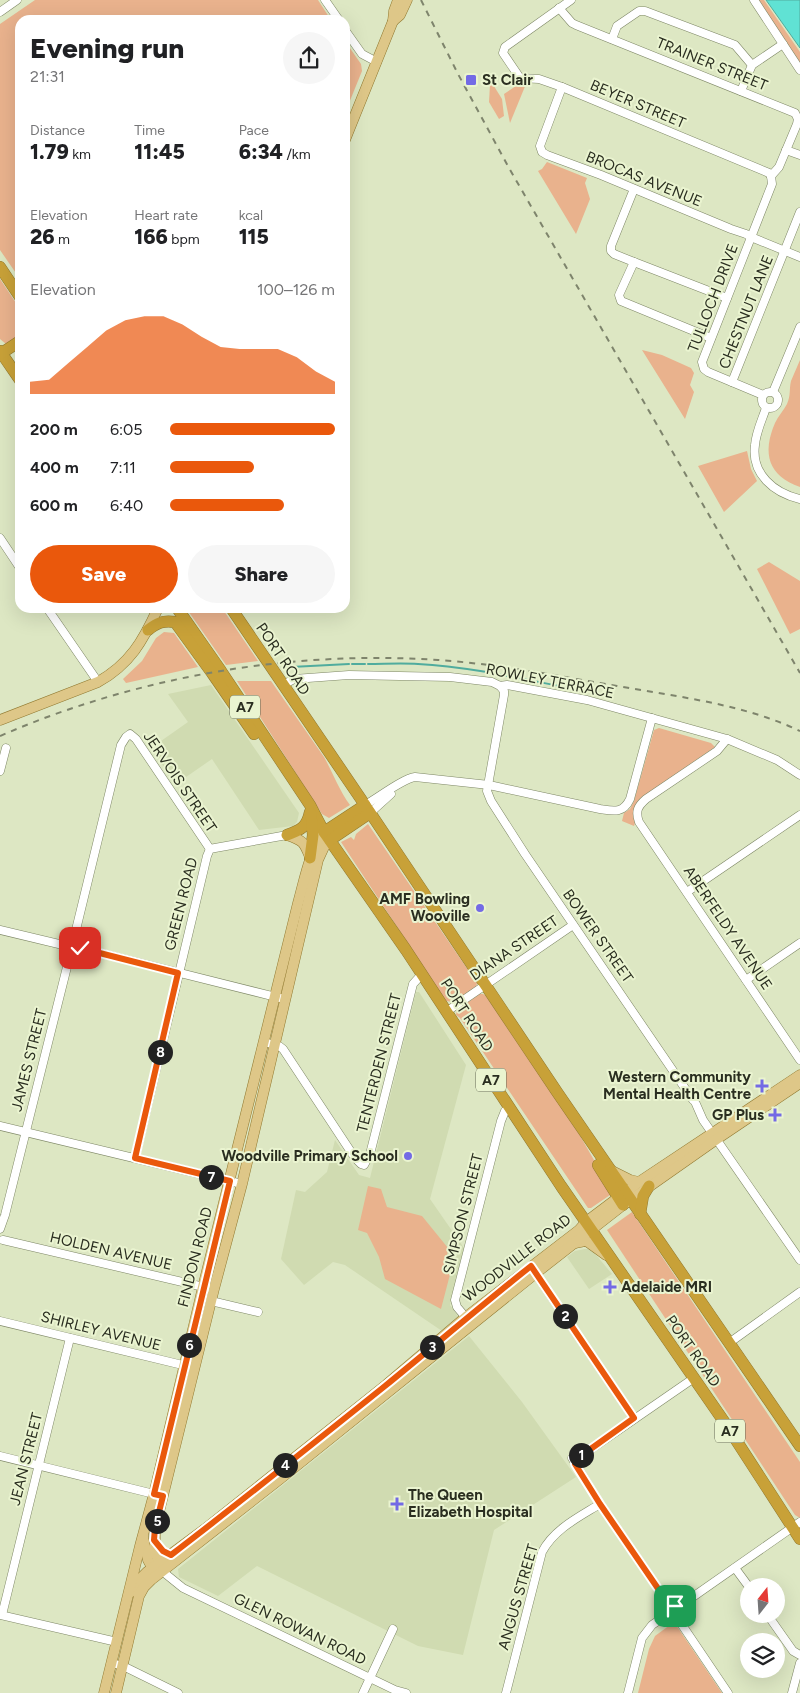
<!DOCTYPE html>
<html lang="en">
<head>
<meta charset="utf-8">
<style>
  body { margin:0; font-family:Figtree,sans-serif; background:#f6f6f6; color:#202124; height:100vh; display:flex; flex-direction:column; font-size:19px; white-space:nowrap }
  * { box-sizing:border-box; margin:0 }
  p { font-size:16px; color:#757577 }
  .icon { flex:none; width:28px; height:28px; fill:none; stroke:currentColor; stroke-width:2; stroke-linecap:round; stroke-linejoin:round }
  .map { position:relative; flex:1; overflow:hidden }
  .sheet { position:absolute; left:15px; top:15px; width:335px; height:598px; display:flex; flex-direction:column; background:#fff; border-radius:15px; box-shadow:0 5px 20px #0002 }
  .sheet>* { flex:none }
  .needle { width:32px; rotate:17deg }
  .controls { position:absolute; left:740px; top:1578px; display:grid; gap:10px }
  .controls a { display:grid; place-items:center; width:45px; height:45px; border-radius:50%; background:#fff; box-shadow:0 5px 20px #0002; font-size:25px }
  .pin { position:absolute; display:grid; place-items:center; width:42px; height:42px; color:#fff; margin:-21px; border-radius:10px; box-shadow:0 2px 8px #0006 }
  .km { position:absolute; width:25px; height:25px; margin:-12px; border-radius:50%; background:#222; color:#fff; font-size:14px; line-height:25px; text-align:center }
  .round { display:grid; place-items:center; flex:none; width:52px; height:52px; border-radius:26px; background:#f6f6f6 }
  .headline { display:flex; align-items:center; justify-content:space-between; height:85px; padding:0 15px }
  h1 { font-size:28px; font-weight:800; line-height:38px }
  .stats { display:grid; grid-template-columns:repeat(3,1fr); gap:8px; height:85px; padding:5px 15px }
  .stats div { display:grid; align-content:center }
  .stats b { font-size:21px; font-weight:800 }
  .stats small { font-size:14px; font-weight:400 }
  .stats p { font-size:14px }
  .chart { height:140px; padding:10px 15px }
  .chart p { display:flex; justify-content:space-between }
  .chart svg { width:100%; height:90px; margin-top:5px; fill:#ea580c; opacity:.7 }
  .button { display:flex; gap:10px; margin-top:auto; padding:10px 15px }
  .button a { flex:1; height:58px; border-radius:30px; background:#ea580c; color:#fff; font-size:20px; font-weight:800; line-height:58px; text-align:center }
  .button a+a { background:#f6f6f6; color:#202124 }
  ul { padding:0 15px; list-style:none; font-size:16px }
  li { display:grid; grid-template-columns:80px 60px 1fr; align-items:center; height:38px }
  li i { height:12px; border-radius:6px; background:#ea580c }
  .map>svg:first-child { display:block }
  .built { fill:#d0dbb1 }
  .green { fill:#e9b28d }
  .water { fill:#60e2d4; stroke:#50ac9e }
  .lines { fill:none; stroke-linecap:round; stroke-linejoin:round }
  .stream { stroke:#50ac9e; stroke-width:2 }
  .minor-casing { stroke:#7e8766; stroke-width:9 }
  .major-casing { stroke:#917930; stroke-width:11 }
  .highway-casing { stroke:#917930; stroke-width:12 }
  .minor { stroke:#fff; stroke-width:8 }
  .major { stroke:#dec788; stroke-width:10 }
  .highway { stroke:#c8a138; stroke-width:11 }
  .rail { stroke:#7e846c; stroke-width:2; stroke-dasharray:6 6; stroke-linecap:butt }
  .route-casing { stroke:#fff; stroke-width:10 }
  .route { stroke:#ea580c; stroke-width:6 }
  .poi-dot { fill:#736ae5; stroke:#eaf4d0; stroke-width:2 }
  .labels { text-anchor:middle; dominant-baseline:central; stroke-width:4; stroke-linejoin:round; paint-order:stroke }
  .shield { fill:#eaf4d0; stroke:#646955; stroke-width:1 }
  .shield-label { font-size:14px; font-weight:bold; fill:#2a2e20 }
  .street-label { font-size:15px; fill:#2a2e20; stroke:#eaf4d0 }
  .poi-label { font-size:15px; font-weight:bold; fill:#2a2e20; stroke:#eaf4d0; text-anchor:end }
</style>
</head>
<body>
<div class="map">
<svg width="800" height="1693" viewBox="0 0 800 1693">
  <rect width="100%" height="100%" fill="#dde7c3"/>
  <g class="built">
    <polygon points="211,685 299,813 297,822 293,826 259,830 212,759 176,784 151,748 188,722 168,694"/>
    <polygon points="416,992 419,992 466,1065 430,1199 464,1248 450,1305 459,1318 442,1331 345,1265 333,1262 304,1285 281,1259 296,1190 305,1192 327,1172 335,1140 359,1175 370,1178"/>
    <polygon points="585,1249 591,1249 612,1274 589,1289 567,1257 575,1251"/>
    <polygon points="469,1336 522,1402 576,1477 494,1530 463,1655 418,1646 257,1566 218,1596 179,1577 178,1569"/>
  </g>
  <g class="green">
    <polygon points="35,0 318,0 331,20 20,20 20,279 0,250 0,24"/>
    <polygon points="755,0 764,0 800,52 800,69"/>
    <polygon points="345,41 361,64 362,71 345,113"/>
    <polygon points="492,83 502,99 504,116 499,119 489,102 490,85"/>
    <polygon points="519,84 526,84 510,123 504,94"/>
    <polygon points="547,162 587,178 585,183 590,199 576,234 538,171 542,169"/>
    <polygon points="0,279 20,309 20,336 6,344 0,339"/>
    <polygon points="642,350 662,355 691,368 694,373 690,385 694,392 685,419"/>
    <path d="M800,360v127c-32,-11 -38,-34 -25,-64 3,-7 9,-13 12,-19 4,-9 2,-15 4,-23 3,-7 6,-14 9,-21z"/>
    <polygon points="747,451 751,469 757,481 724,512 698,466"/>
    <polygon points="769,562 800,581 800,629 790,634 757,569"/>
    <polygon points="186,608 222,608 258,661 226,665"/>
    <polygon points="164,632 174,633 198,667 126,683 123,679 142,661 156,638"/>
    <path d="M237,681h34l53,76c9,16 15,33 26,48l-21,13 -7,-4z"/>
    <path d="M659,728l52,15 4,4 -76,53c-10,12 -1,16 -5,26l-12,-5 2,-8 6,-4 4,-8 20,-71z"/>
    <polygon points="368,824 477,983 476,987 453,1002 446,1001 341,842 351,837 354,840 356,834"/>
    <polygon points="479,994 483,994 486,996 579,1134 613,1193 591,1208 588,1208 460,1018 456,1015 457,1010"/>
    <polygon points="368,1186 381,1189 387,1207 422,1216 448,1248 447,1256 454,1259 441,1309 385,1279 379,1257 367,1233 358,1230"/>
    <polygon points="632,1212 800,1462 800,1518 795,1515 607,1230"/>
    <polygon points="674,1622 722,1693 638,1693 649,1649 655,1636"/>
  </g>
  <polygon class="water" points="766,0 800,0 800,48"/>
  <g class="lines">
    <g class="stream">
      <polyline points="352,664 365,664"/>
      <path d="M368,664c16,0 33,-1 50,0 55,3 108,16 162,26"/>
      <polyline points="291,667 349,664"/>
    </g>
    <g class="minor-casing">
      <g id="minor">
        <polyline points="325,0 339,20"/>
        <polyline points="571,0 505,47 503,53 520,78 539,79 562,87 769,173 771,176"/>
        <polyline points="754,0 800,70"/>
        <polyline points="559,8 572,23 576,25 795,113 798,119 797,124 779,167 771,176"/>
        <polyline points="0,12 17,0"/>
        <polyline points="345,30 362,54 377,62"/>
        <polyline points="612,39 617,26 639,11 645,11 735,45 752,65"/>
        <polyline points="562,87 540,146 542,152 547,155 601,175 731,229 746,234 751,237 800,257"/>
        <polyline points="741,91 752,65 783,44"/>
        <polyline points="786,150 800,155"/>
        <polyline points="634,189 611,246 611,251 614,254 634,262 727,298"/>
        <polyline points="634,262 619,295 621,301 711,338"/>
        <polyline points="732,382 800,212"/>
        <circle cx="770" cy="400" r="8"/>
        <polyline points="773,392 800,327"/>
        <polyline points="763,395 708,372 704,369 702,362 772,184 771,176"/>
        <path d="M766,408c-4,12 -10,24 -11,37 -4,29 19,48 45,54"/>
        <polyline points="0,538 20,568"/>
        <polyline points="47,608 98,682"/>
        <polyline points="283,685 294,679 349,675 450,677 492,682 500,686 507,685 587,700 727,739 777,760 800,775"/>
        <polyline points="500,686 504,691 504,695 487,791 491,801 525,854 693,1100"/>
        <path d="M727,739l-10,12 -71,48c-8,7 -11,12 -7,23l161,238"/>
        <polyline points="0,771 6,748"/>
        <path d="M365,805c13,-7 37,-26 50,-28l74,8 111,24c13,2 23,5 30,-10l22,-81"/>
        <polyline points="370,813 391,794"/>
        <polyline points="687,892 800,815"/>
        <polyline points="0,930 63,945"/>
        <polyline points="74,938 121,745 126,737 130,734 136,739 210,849"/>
        <circle cx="72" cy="947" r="8"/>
        <polyline points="80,948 280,998"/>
        <polyline points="746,980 800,943"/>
        <polyline points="446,1012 573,925"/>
        <polyline points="264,1042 279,1046 283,1049 355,1158 361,1164 364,1165 370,1154 413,984 422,974"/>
        <polyline points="696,1104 703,1120 800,1260"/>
        <polyline points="0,1126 242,1184"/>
        <polyline points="135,1158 207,856 210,849 215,848 287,835"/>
        <polyline points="0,1229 5,1215 70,955"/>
        <polyline points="3,1240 208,1288"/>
        <polyline points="534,1271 634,1418"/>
        <polyline points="211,1301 258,1312"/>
        <polyline points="468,1320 457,1307 455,1300 501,1121 505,1111 510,1108"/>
        <polyline points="0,1321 195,1368"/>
        <polyline points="729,1343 800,1292"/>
        <polyline points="0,1456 158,1495"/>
        <polyline points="572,1458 600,1504 670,1606"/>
        <polyline points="575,1464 578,1458 694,1378"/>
        <polyline points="735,1568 749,1587"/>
        <polyline points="162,1571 183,1588 395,1690 406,1693"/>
        <polyline points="677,1608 800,1522"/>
        <polyline points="767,1614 793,1651 800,1655"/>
        <polyline points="0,1615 117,1642"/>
        <polyline points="2,1615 70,1338"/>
        <polyline points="676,1616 728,1693"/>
        <polyline points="112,1663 123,1666 178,1693"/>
        <polyline points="363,1693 393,1629"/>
        <path d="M506,1693l36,-141c12,-23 37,-35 58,-48"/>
        <polyline points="628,1693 642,1638 652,1625 668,1614"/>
        <polyline points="792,1693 800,1663"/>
      </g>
    </g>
    <g class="major-casing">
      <g id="major">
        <polyline points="393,21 400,15 407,0"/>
        <polyline points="345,140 393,21 394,11 398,0"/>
        <path d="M0,720l98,-38c32,-18 45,-41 60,-74"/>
        <path d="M287,835c17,6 17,7 23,22"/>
        <polyline points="610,1170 630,1180 639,1182"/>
        <polyline points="575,1243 585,1241 588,1242 606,1255"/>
        <polyline points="143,1537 148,1560 155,1573"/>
        <polyline points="161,1569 155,1551 155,1528 214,1289 242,1184 318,860 324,847 330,840"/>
        <polyline points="131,1592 136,1583 147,1572 205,1529 386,1385 466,1317 579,1230 586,1222 639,1182 800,1075"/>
        <path d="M104,1693l36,-147 14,-52 49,-207 95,-384c7,-25 11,-50 26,-71"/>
        <polyline points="116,1693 139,1596 144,1587 151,1580 280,1479 536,1273 623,1205 717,1139 800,1083"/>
      </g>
    </g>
    <g class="highway-casing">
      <g id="highway">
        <polyline points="0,267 20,297"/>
        <polyline points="0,351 20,380"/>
        <polyline points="2,353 20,341"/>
        <polyline points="177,608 221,671 310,805 324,832 406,950 561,1186 725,1423 800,1539"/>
        <polyline points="231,608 365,805 557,1092 800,1446"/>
        <path d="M148,630c9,-7 15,-10 27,-8l37,51 42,61"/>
        <polyline points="324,832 365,805"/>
        <path d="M287,835c14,-5 20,-8 23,-23"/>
        <polyline points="330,840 370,813"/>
        <polyline points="310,858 313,835 311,814"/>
        <polyline points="598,1165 623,1205"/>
        <polyline points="640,1214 643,1196 649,1186"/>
      </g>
    </g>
    <use href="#minor" class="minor"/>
    <use href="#major" class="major"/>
    <use href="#highway" class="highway"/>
    <g class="rail">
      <polyline points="421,0 458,74 509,168 800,673"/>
      <path d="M0,736c136,-59 289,-86 438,-76 60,4 120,16 179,26 62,11 126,18 183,45"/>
    </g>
  </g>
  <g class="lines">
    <g class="route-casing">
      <path id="route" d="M80,948l98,25 -43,185 95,23 -76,313 9,2 -8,32 -1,12 9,11 8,4c72,-55 143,-112 214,-169 49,-40 97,-81 146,-120l103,152 -56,40 -3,6 25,40 70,102h5"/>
    </g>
    <use href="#route" class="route"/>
  </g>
  <g class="poi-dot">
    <rect x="465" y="74" width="12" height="12" rx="2.5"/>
    <circle cx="480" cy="908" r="5"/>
    <path d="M759.5 1078.5h5v5h5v5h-5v5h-5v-5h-5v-5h5z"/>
    <path d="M772.5 1107.5h5v5h5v5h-5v5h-5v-5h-5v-5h5z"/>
    <circle cx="408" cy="1156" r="5"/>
    <path d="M607.5 1279.5h5v5h5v5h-5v5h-5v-5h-5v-5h5z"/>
    <path d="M394.5 1496.5h5v5h5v5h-5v5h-5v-5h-5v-5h5z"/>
  </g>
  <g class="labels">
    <g class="shield">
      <rect x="230" y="695.5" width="30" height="23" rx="4"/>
      <rect x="476" y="1068.5" width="30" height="23" rx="4"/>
      <rect x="715" y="1419.5" width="30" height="23" rx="4"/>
    </g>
    <g class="shield-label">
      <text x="245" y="707">A7</text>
      <text x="491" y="1080">A7</text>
      <text x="730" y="1431">A7</text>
    </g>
    <g class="street-label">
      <text transform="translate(712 64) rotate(22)">TRAINER STREET</text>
      <text transform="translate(638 104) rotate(23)">BEYER STREET</text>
      <text transform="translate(644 179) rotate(22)">BROCAS AVENUE</text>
      <text transform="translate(713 298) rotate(-69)">TULLOCH DRIVE</text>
      <text transform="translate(746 312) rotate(-68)">CHESTNUT LANE</text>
      <text transform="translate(283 659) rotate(56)">PORT ROAD</text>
      <text transform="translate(550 681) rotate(11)">ROWLEY TERRACE</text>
      <text transform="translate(180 782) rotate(56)">JERVOIS STREET</text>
      <text transform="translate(181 904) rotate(-76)">GREEN ROAD</text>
      <text transform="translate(728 928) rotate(56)">ABERFELDY AVENUE</text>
      <text transform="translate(598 936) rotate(55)">BOWER STREET</text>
      <text transform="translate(514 948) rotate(-34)">DIANA STREET</text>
      <text transform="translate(467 1015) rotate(57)">PORT ROAD</text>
      <text transform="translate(29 1060) rotate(-76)">JAMES STREET</text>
      <text transform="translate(379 1063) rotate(-76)">TENTERDEN STREET</text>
      <text transform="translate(463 1214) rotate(-76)">SIMPSON STREET</text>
      <text transform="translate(111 1251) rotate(13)">HOLDEN AVENUE</text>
      <text transform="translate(195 1257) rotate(-76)">FINDON ROAD</text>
      <text transform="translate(517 1258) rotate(-38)">WOODVILLE ROAD</text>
      <text transform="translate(101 1331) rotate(14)">SHIRLEY AVENUE</text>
      <text transform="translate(693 1351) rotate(55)">PORT ROAD</text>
      <text transform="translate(26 1459) rotate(-76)">JEAN STREET</text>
      <text transform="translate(518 1597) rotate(-74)">ANGUS STREET</text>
      <text transform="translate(300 1629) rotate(26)">GLEN ROWAN ROAD</text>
    </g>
    <g class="poi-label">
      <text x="482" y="80" text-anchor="start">St Clair</text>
      <text x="470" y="899">AMF Bowling<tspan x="470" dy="17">Wooville</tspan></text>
      <text x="751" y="1077">Western Community<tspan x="751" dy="17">Mental Health Centre</tspan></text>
      <text x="764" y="1115">GP Plus</text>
      <text x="398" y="1156">Woodville Primary School</text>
      <text x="621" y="1287" text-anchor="start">Adelaide MRI</text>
      <text x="408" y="1495" text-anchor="start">The Queen<tspan x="408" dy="17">Elizabeth Hospital</tspan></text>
    </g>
  </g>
</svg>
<div class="controls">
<a><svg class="needle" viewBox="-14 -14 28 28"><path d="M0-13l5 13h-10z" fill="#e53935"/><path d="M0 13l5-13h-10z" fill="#757577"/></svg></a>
<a><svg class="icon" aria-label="layers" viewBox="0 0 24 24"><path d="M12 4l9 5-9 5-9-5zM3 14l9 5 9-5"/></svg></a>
</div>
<div class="pin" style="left:675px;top:1606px;background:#1e9e55"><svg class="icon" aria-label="arrive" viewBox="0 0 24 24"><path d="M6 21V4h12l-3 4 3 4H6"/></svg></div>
<div class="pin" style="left:80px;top:948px;background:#d93025"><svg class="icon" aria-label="check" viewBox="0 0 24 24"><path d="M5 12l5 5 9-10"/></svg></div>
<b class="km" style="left:581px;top:1455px">1</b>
<b class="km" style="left:565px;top:1316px">2</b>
<b class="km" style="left:432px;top:1347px">3</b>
<b class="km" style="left:285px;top:1465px">4</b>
<b class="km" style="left:157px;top:1521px">5</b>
<b class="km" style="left:189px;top:1345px">6</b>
<b class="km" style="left:211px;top:1177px">7</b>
<b class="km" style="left:160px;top:1052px">8</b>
<section class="sheet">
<div class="headline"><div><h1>Evening run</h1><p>21:31</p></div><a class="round"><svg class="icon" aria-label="share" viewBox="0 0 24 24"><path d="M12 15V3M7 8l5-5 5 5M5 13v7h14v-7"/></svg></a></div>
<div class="stats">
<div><p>Distance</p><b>1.79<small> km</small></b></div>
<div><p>Time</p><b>11:45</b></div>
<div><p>Pace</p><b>6:34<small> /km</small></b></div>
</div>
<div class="stats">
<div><p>Elevation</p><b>26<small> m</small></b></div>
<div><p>Heart rate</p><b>166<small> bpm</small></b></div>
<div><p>kcal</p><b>115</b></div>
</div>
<div class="chart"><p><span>Elevation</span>100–126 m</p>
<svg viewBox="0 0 160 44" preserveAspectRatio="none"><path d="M0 44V38L10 37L20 29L30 21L40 13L50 8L60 6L70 6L80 10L90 16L100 21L110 22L120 22L130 22L140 26L150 33L160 38V44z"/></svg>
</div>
<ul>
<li><b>200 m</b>6:05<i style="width:100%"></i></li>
<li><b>400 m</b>7:11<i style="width:51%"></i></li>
<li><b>600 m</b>6:40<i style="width:69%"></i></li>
</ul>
<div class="button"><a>Save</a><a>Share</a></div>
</section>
</div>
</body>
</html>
